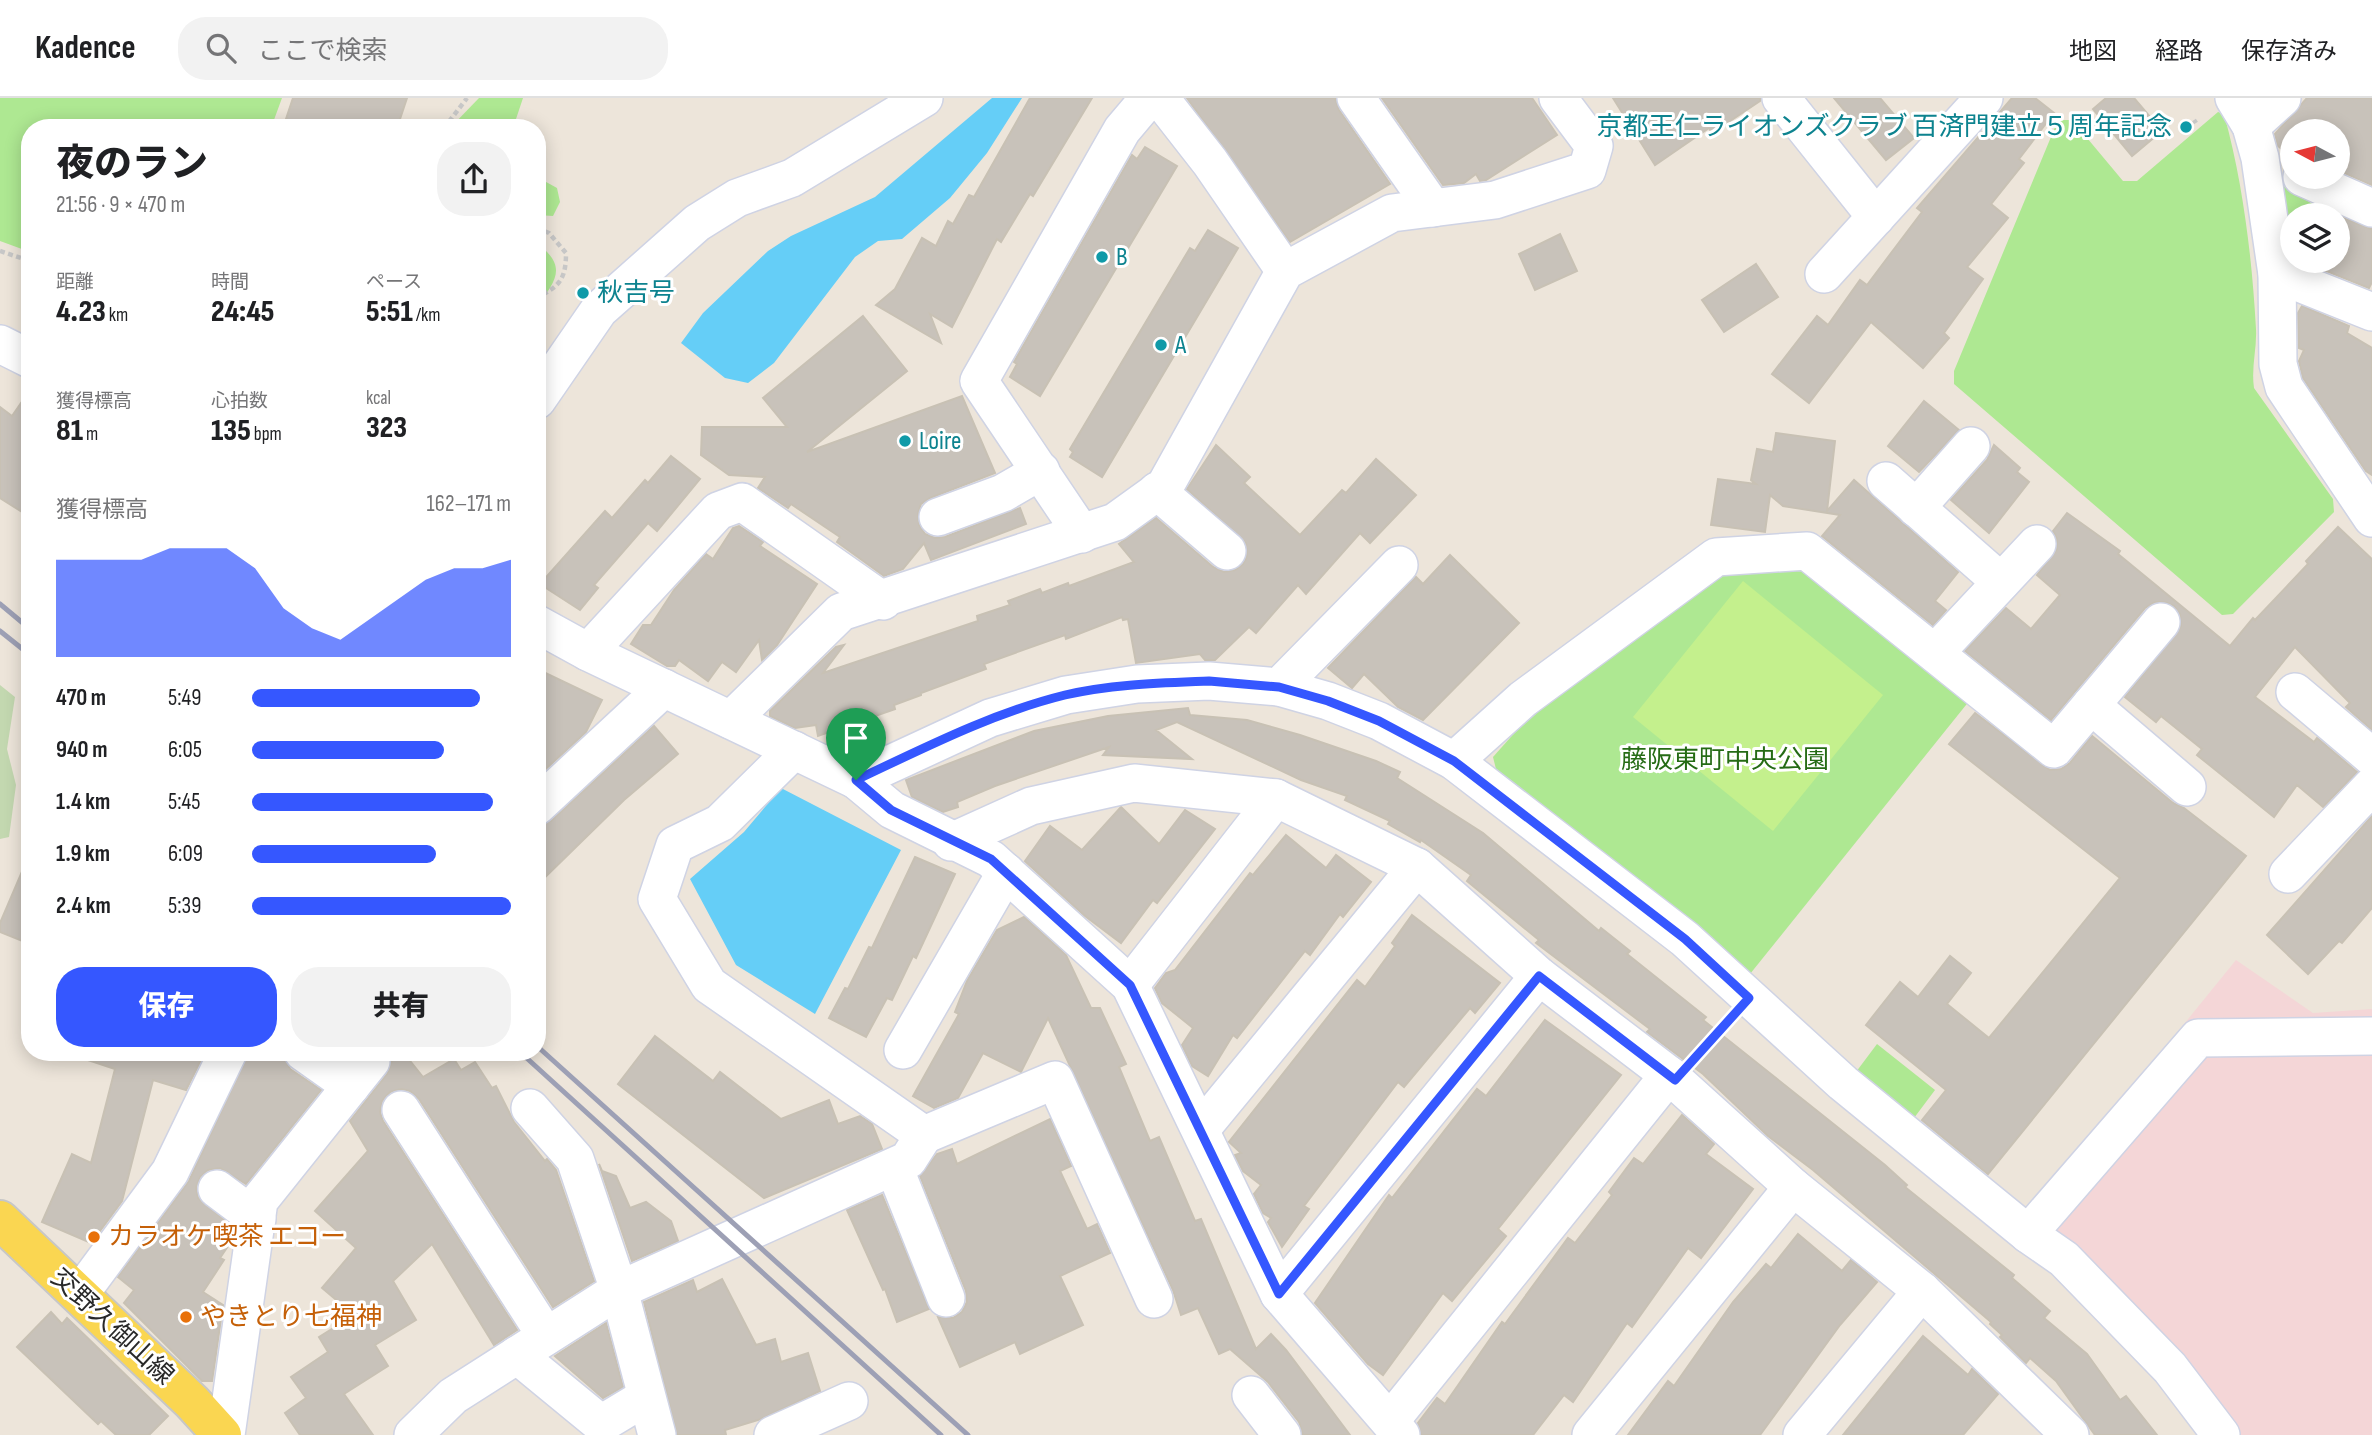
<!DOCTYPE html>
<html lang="ja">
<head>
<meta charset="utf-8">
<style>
  body { margin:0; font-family:"Sofia Sans Condensed","Noto Sans JP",sans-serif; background:#f2f2f2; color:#202124; height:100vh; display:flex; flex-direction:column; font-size:26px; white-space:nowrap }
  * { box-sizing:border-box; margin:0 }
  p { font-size:23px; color:#757577 }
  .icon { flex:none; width:38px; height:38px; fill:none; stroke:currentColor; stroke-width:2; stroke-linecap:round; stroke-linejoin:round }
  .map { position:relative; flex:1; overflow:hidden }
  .panel { position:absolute; left:21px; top:21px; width:525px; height:942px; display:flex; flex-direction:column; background:#fff; border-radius:28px; box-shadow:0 4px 18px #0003 }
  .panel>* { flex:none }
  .needle { width:46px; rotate:277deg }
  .fabs { position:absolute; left:2280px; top:21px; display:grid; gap:14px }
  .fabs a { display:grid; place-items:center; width:70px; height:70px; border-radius:50%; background:#fff; box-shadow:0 4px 18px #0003; font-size:35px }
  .pin { position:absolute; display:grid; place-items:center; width:60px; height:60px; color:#fff; margin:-72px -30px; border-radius:50% 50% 50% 0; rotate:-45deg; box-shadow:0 0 7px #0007 }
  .pin .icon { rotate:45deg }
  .round { display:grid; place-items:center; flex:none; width:74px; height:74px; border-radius:28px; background:#f2f2f2 }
  .headline { display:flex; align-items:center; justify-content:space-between; height:119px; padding:0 35px }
  h1 { font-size:38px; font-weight:800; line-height:52px }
  .stats { display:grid; grid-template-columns:repeat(3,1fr); gap:10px; height:119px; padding:7px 35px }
  .stats div { display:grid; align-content:center }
  .stats b { font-size:30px; font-weight:800 }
  .stats small { font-size:19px; font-weight:400 }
  .stats p { font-size:19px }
  .chart { height:196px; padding:14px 35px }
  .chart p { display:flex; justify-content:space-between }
  .chart svg { width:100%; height:126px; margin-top:7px; fill:#3557ff; opacity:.7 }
  .button { display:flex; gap:14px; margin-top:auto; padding:14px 35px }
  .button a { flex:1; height:80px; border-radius:28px; background:#3557ff; color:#fff; font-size:28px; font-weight:800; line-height:80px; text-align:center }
  .button a+a { background:#f2f2f2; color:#202124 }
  ul { padding:0 35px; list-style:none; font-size:23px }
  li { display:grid; grid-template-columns:112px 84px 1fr; align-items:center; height:52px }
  li i { height:18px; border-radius:9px; background:#3557ff }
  header { display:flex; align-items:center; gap:42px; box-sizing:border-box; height:98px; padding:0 35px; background:#fff; border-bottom:2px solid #e0e0e0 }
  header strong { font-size:33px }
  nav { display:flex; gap:38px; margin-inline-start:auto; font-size:24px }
  .search { width:490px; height:63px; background:#f2f2f2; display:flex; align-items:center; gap:18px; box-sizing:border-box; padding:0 24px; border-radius:28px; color:#757577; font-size:26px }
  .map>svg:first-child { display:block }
  .medical { fill:#f4d6d7 }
  .green { fill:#aee892 }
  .cemetery { fill:#c3d8b0 }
  .pitch { fill:#c4f08d }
  .water { fill:#65cef7 }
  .building { fill:#c8c2ba; stroke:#c8c1b4; stroke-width:2 }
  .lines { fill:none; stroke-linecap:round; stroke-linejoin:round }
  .minor-casing { stroke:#cfd3e4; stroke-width:40 }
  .major-casing { stroke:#c7c7c7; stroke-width:42 }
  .path { stroke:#c7c7c7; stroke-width:4.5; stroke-dasharray:5 3.5; stroke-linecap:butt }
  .minor { stroke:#fff; stroke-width:37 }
  .major { stroke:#fad651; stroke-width:38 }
  .rail { stroke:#9da0b5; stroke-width:5 }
  .route-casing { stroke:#fff; stroke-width:14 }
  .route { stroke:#3557ff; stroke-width:9 }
  .culture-dot { fill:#0f9aa8; stroke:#fff; stroke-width:2.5 }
  .food-dot { fill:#e8710a; stroke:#fff; stroke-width:2.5 }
  .labels { text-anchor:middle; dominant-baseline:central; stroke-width:6; stroke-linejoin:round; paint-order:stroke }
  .culture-label { font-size:26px; fill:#0d838f; stroke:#fff; text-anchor:start }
  .park-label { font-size:26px; fill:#256b15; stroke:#fff }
  .food-label { font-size:26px; fill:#c56008; stroke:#fff; text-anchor:start }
  .street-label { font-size:26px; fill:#292929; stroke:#fff }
</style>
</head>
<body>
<header>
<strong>Kadence</strong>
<div class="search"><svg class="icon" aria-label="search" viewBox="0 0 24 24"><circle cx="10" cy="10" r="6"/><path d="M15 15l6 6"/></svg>ここで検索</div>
<nav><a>地図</a><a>経路</a><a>保存済み</a></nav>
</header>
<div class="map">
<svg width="2372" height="1337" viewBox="0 0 2372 1337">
  <rect width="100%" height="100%" fill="#ede5da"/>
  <polygon class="medical" points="2236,862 2313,915 2372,911 2372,1337 2231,1337 2029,1117"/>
  <g class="green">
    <polygon points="0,0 282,0 271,30 30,30 30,154 0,143"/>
    <polygon points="479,0 523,0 513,30 450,30"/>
    <path d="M2218,14l6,2c19,69 28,143 32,215 1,20 -5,38 -2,59l79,111 1,13 -101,102 -11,1 -268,-231v-13l104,-251h14l51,61h14z"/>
    <polygon points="537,79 557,90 560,104 553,118 537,117"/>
    <polygon points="2274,82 2330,117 2292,117 2292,156"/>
    <path d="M537,145c31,24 19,37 0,64z"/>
    <polygon points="1800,469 1970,602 1750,876 1498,679 1493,659 1533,614 1716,478"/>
    <polygon points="1877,946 1935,992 1911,1024 1853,978"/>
  </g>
  <polygon class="cemetery" points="0,587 15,599 7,651 16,687 9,739 0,741"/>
  <polygon class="pitch" points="1743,483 1883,597 1773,733 1633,619"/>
  <g class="water">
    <polygon points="992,0 1022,0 987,55 950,100 902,141 878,143 855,159 774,265 748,285 725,280 681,245 703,215 768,153 791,138 875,99"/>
    <polygon points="781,690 901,752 815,916 736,867 690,781 744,734"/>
  </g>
  <g class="building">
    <polygon points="293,0 407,0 397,30 283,30"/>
    <polygon points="1030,0 1092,0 1033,98 1030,96 1001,144 997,141 952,229 930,216 941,245 876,207 895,191 922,140 936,148 948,123 953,126 969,97 974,99"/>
    <polygon points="1187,0 1335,0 1339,12 1390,86 1290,144"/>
    <polygon points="1382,0 1532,0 1557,37 1486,82 1480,83 1476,76 1464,85 1443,87"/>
    <polygon points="1613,0 1760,0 1760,3 1712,35 1709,30 1655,67"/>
    <polygon points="1834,0 1880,0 1914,40 1886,62"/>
    <polygon points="2012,0 2035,0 2054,15 2019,61 2024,65 1991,106 2008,120 1967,169 1983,181 1944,235 1949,240 1923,270 1871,224 1809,305 1772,276 1817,218 1828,227 1860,182 1867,187 1922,114 1917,110"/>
    <polygon points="2106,0 2134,0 2162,33 2132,58 2093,11"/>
    <polygon points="2307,0 2372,0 2372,87 2338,72 2338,33 2292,33 2292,59 2278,48 2275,36"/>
    <polygon points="1145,49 1177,68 1040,298 1010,279 1017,266 1014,264 1132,57 1137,61"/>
    <polygon points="2338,118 2372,131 2372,184 2369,190 2319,170 2322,163 2338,163"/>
    <polygon points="1208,132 1238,150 1102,379 1070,359 1073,354 1070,351 1190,150 1195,153"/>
    <polygon points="1560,136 1577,173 1535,192 1519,156"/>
    <polygon points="1756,166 1778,199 1724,234 1702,202"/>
    <polygon points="2302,208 2349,228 2347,235 2372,250 2372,377 2366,373 2303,280 2299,263 2304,252 2299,250 2298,215"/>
    <polygon points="863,218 907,273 807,354 962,298 995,375 930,400 921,406 918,415 919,427 925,436 935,440 945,439 1020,410 1026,426 931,462 924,445 903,471 884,478 837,444 840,439 791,406 788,410 758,390 765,379 729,377 701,357 702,329 787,329 763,300"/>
    <polygon points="30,292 30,419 0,400 0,309 12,318"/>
    <polygon points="1924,303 1959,332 1919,374 1888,348"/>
    <polygon points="1776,335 1835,343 1827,413 1854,382 1958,474 1935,503 1946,512 1933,527 1822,438 1840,417 1783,408 1770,397 1765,434 1711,427 1718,381 1756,386 1751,382 1757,351 1773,354"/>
    <polygon points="1216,347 1250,379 1244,385 1300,437 1342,392 1346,395 1376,361 1416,397 1370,445 1360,435 1306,496 1298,487 1256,535 1249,529 1215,562 1205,562 1200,556 1136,565 1128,521 1123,522 1122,519 1066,541 1065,537 984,566 986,571 921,595 921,597 894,607 895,611 818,638 816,627 795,630 770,618 770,613 836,549 844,547 823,575 978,523 977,518 1010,507 1008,503 1040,491 1042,495 1068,485 1069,488 1134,464 1119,446 1156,420 1213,469 1224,474 1235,472 1243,466 1247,458 1246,445 1187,391"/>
    <polygon points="1994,347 2020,370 2017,374 2029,384 1989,435 1951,402 1987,362"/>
    <polygon points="671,358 700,381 657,433 648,425 594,487 598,490 580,512 540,486 605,413 612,420 645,382 648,385"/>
    <polygon points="2067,415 2120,453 2118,456 2230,548 2253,520 2255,522 2308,466 2306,463 2338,429 2372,461 2372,632 2346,609 2350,605 2295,549 2255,599 2314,644 2317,640 2357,674 2323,709 2297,687 2274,719 2197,657 2202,651 2161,618 2156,624 2125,599 2181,528 2180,516 2174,508 2165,504 2155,504 2145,510 2051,622 1965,553 2006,510 2031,531 2060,497 2037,477 2057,451 2057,441 2053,433"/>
    <polygon points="739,428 763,444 760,448 817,486 777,547 762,562 759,542 736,574 722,564 708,583 679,562 675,568 667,568 631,546 643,527 651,527 674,492 706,456 713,461 733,430"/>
    <polygon points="1450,457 1519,525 1423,622 1398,609 1364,576 1352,590 1328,570 1416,479 1423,486"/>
    <polygon points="537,571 602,602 586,634 537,679"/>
    <polygon points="1188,610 1190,617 1247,622 1300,637 1376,663 1400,674 1397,680 1483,735 1599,833 1601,830 1630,853 1627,856 1706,919 1703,922 1885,1067 1907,1087 1905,1089 2014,1177 2012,1180 2050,1213 2044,1220 2087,1256 2120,1302 2126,1298 2157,1337 2095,1337 2056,1283 2030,1260 2026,1265 2000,1239 2002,1237 1990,1226 1991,1224 1813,1072 1768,1038 1703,976 1647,934 1650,931 1536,845 1539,842 1467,783 1471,777 1421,742 1420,744 1388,726 1390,723 1345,702 1347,698 1301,682 1177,624 1156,632 1192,661 1103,657 1109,649 995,688 957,704 958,709 943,714 912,699 906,682 1034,633 1108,618"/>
    <polygon points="1975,615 2050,672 2061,671 2070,665 2092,638 2173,705 2184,710 2246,758 1988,1076 1922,1022 1946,992 1866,927 1900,884 1918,899 1950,858 1971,875 1947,906 1989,940 2120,780 1949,646"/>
    <polygon points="654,628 678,656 624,702 537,787 537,728 551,723"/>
    <polygon points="1121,709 1159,746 1185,712 1215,731 1157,805 1153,802 1121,845 1085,818 1025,763 1050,728 1082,752"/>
    <polygon points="2372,718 2372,810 2342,845 2339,843 2308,876 2267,837"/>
    <polygon points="1286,737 1326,770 1336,757 1371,784 1343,819 1340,816 1310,857 1305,853 1237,940 1233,937 1208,978 1192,968 1182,947 1193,930 1162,905 1155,890 1166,875 1175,872 1250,775 1253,777"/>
    <polygon points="30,755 30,846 0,834 0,825"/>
    <polygon points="915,759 955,776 916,860 913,858 892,902 887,900 866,939 829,920 845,890 848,891 869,849 872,850"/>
    <polygon points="1412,817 1500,885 1475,915 1470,910 1404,989 1398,984 1304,1108 1309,1111 1282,1149 1268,1124 1271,1120 1263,1115 1254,1096 1261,1087 1243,1073 1235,1057 1241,1055 1229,1044 1357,882 1365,889 1395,848 1392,845"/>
    <polygon points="1024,819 1066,857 1091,910 1100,910 1126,966 1119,969 1150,1043 1159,1039 1195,1123 1201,1121 1256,1251 1271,1236 1286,1252 1350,1337 1303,1337 1299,1324 1268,1284 1230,1251 1219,1256 1198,1210 1181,1217 1173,1192 1048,920 1021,974 983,955 958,1000 934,1010 913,998 959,916 955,914 967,883 997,832"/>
    <polygon points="1545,922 1621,977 1498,1131 1506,1138 1452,1203 1443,1195 1383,1277 1368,1266 1315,1205 1389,1097 1392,1100 1477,991 1486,998"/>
    <polygon points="655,938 713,983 720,974 781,1021 829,1002 838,1026 860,1018 872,1026 882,1051 764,1100 618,986"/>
    <polygon points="83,954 205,954 186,992 153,982 122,1103 91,1145 42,1124 72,1056 91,1065 115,971 82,960"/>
    <polygon points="249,954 282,954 290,971 321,992 246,1086 220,1070 208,1072 200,1079 196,1089 198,1100 234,1130 232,1142 220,1160 224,1162 203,1194 223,1207 212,1283 202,1283 124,1205 134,1192 118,1179 189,1083"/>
    <polygon points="403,954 423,979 454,961 461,972 475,964 492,990 496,988 514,1024 545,1063 547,1061 556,1072 594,1183 553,1209 419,1001 410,993 401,991 390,994 382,1003 380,1014 383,1023 517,1232 494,1247 432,1146 393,1183 416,1222 375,1247 388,1268 344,1296 373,1337 300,1337 285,1315 306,1300 291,1279 328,1254 319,1239 354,1217 322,1190 356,1150 315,1113 368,1053 350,1023 387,976 392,963"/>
    <polygon points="1682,1017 1714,1046 1706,1056 1753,1091 1701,1160 1688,1150 1632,1229 1627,1225 1573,1304 1564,1297 1533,1337 1421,1337 1418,1325 1437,1300 1445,1306 1502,1224 1505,1226 1568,1140 1575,1145 1612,1097 1609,1094 1634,1060 1643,1066"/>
    <polygon points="1050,1021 1071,1068 1060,1073 1087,1131 1097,1126 1110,1155 1060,1178 1083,1227 1020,1256 1015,1244 960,1269 938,1219 953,1220 962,1214 967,1204 966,1193 920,1078 937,1056 952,1051 957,1066"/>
    <polygon points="599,1066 602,1073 616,1078 630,1110 646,1104 671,1123 678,1143 632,1163"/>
    <polygon points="882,1097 929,1211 897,1224 885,1191 883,1192 847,1112"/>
    <polygon points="1798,1136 1842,1173 1851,1162 1877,1184 1840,1227 1760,1337 1628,1337 1668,1283 1674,1288 1733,1204 1766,1166 1771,1170"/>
    <polygon points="722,1181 756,1247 775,1241 781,1264 808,1255 820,1293 761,1321 725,1332 726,1337 677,1337 644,1204 693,1182 697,1194"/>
    <polygon points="51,1214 62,1226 67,1220 168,1318 149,1337 116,1337 101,1323 98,1326 17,1249"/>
    <polygon points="606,1225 623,1289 603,1300 555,1258"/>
    <polygon points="1923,1238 1968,1277 1972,1271 1998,1296 1963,1337 1843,1337"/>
  </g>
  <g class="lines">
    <g class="minor-casing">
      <g id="minor">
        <polyline points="1160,0 1210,64 1285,173"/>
        <polyline points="1356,0 1433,110"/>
        <polyline points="1781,0 1876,119"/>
        <polyline points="2234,0 2251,28 2260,60 2277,176 2278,266 2284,289 2372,420"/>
        <polyline points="2251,28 2282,0"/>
        <polyline points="2302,79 2372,110"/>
        <polyline points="1824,176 1984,0"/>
        <polyline points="2277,176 2372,214"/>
        <polyline points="0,246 30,261"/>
        <polyline points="537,302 599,212 697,125 737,100 792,80 924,0"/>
        <polyline points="1886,383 2001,484"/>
        <polyline points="1157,393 1227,453"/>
        <polyline points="1916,410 1971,348"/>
        <polyline points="938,419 1003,395 1041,373"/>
        <polyline points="1082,436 979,283 1122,32 1149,0"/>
        <polyline points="537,526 588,554 856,682 990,620 1066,597 1137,586 1209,583 1279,589 1328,603 1379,623 1454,663 1685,841 1843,985 2028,1136 2064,1161 2170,1270 2221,1337"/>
        <polyline points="588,554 718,413 742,404 883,503"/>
        <polyline points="1935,555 2037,446"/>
        <polyline points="1279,589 1399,467"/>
        <polyline points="2295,594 2372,659"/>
        <polyline points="2091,607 2187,689"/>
        <polyline points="731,622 841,514 1115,424 1165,388 1285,173 1392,115 1495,102 1587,72 1594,48 1558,0"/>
        <polyline points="1454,663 1523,601 1716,459 1807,453 2054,651 2161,524"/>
        <polyline points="856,682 892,712 991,761 1130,887 1279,1196 1401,1337"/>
        <polyline points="537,708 664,590"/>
        <polyline points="951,744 1031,708 1134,685 1276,700 1417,769 1539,878 1669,977 1793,1089 1922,1193 2070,1337"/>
        <polyline points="2288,776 2372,688"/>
        <polyline points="1130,887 1276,700"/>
        <polyline points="903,952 1006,774"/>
        <polyline points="303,954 351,988"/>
        <polyline points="530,1010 575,1061 619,1192 657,1337"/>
        <polyline points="401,1012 546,1238"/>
        <polyline points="1201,1031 1417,769"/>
        <polyline points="924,1037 1055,982 1154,1201"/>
        <polyline points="894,1069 946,1200"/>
        <polyline points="217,1091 257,1121"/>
        <polyline points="2028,1136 2198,940 2372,938"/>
        <polyline points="1279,1196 1539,878"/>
        <polyline points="79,1197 170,1074 228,954"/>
        <polyline points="517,1257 601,1326 646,1299"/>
        <polyline points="1251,1297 1282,1337"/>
        <polyline points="1391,1322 1669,977"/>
        <polyline points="226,1337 259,1103 371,963"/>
        <polyline points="413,1337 453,1298 619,1192 908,1062 924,1037 709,887 657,801 675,747 720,725 794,652"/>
        <polyline points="773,1337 849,1303"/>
        <polyline points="1591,1337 1793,1089"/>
        <polyline points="1802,1337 1922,1193"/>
      </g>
    </g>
    <g class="major-casing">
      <polyline id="major" points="0,1122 192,1304 222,1337"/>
    </g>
    <g class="path">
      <polyline points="2194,22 2196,25"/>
      <polyline points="444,30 467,0"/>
      <path d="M537,130l12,5 17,20c0,25 -6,34 -29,44"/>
      <polyline points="0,153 30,163"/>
      <polyline points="1699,956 1726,926"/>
    </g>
    <use href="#minor" class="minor"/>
    <use href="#major" class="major"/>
    <g class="rail">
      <polyline points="0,506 30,531"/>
      <polyline points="0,533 30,557"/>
      <polyline points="537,948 968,1337"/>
      <polyline points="520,954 941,1337"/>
    </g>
  </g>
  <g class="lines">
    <g class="route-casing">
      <path id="route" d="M1209,583l70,6 49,14 51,20 75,40 231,178 64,59 -74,82 -136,-104 -260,318 -149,-309 -139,-126 -100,-49 -35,-30c68,-32 136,-67 209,-85 47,-11 96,-12 144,-14z"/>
    </g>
    <use href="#route" class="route"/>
  </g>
  <g class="culture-dot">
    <circle cx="2186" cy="29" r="7"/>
    <circle cx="1102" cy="159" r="7"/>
    <circle cx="583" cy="195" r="7"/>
    <circle cx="1161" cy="247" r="7"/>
    <circle cx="905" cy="343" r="7"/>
  </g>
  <g class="food-dot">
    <circle cx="94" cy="1139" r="7"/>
    <circle cx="186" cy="1219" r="7"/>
  </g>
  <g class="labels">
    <g class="culture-label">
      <text x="2172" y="29" text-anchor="end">京都王仁ライオンズクラブ 百済門建立５周年記念</text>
      <text x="1116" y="159">B</text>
      <text x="597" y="195">秋吉号</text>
      <text x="1175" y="247">A</text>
      <text x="919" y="343">Loire</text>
    </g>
    <g class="park-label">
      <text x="1725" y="662">藤阪東町中央公園</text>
    </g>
    <g class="food-label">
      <text x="108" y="1139">カラオケ喫茶 エコー</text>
      <text x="200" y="1219">やきとり七福神</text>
    </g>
    <g class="street-label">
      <text transform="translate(112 1229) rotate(43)">交野久御山線</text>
    </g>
  </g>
</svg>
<div class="fabs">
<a><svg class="needle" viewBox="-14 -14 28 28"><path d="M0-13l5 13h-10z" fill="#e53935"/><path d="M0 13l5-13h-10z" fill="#757577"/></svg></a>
<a><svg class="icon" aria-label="layers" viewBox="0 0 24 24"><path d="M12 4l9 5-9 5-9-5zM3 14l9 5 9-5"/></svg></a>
</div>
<div class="pin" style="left:856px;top:682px;background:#1e9e55"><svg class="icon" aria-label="arrive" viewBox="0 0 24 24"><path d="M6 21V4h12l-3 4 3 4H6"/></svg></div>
<section class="panel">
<div class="headline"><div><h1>夜のラン</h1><p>21:56 · 9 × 470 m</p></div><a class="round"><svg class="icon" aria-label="share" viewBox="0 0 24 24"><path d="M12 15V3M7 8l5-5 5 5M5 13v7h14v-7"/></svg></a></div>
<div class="stats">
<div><p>距離</p><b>4.23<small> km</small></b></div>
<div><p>時間</p><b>24:45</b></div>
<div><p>ペース</p><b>5:51<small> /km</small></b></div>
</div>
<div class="stats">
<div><p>獲得標高</p><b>81<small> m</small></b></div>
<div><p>心拍数</p><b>135<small> bpm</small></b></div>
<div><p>kcal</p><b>323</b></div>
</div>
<div class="chart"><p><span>獲得標高</span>162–171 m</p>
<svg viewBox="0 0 160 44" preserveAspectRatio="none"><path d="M0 44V10L10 10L20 10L30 10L40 6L50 6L60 6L70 13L80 27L90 34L100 38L110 31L120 24L130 17L140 13L150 13L160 10V44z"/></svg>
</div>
<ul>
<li><b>470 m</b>5:49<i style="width:88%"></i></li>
<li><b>940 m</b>6:05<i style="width:74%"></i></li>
<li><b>1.4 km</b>5:45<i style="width:93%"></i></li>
<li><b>1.9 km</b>6:09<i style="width:71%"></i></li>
<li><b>2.4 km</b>5:39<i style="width:100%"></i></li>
</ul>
<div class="button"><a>保存</a><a>共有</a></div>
</section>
</div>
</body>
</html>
